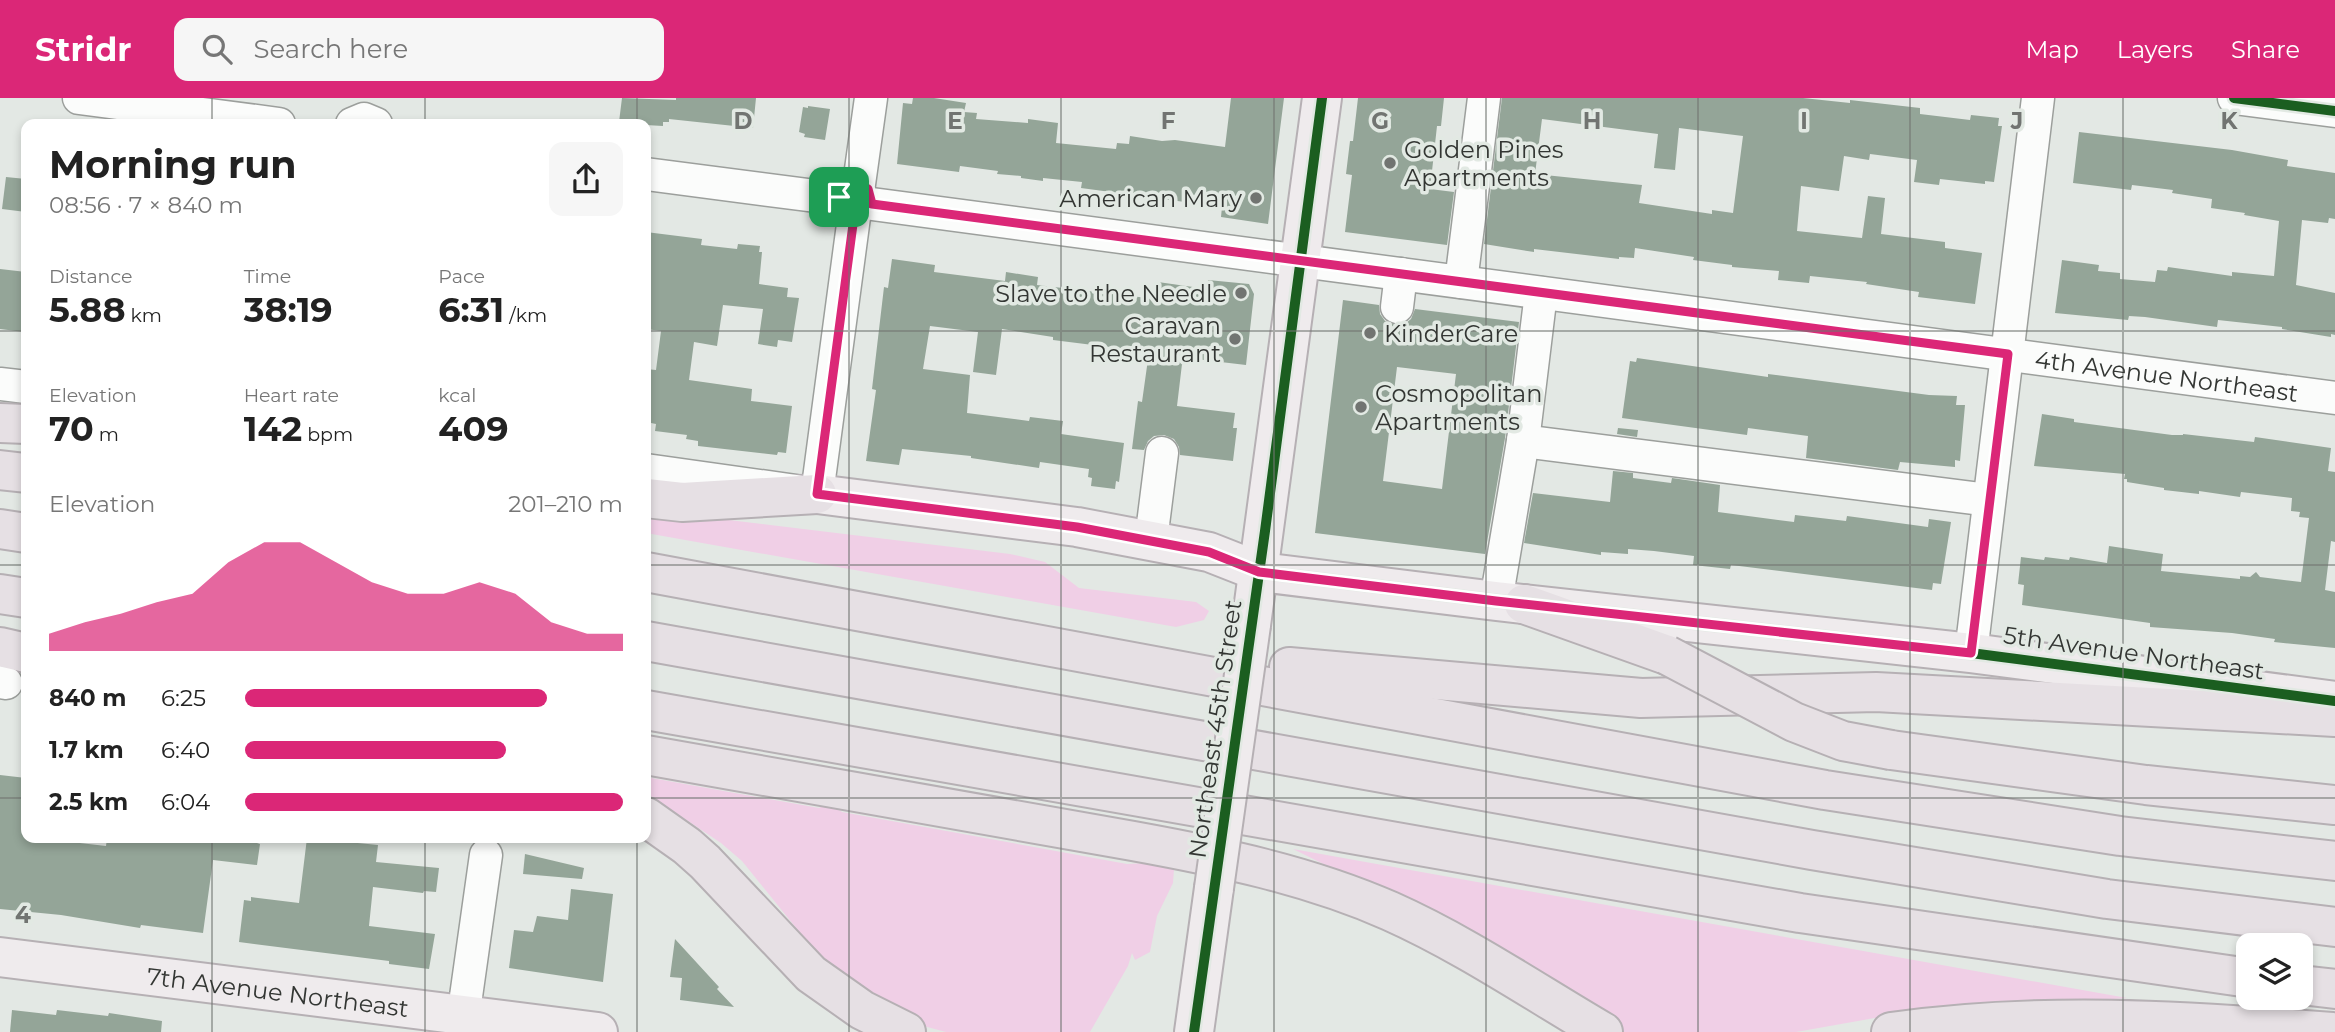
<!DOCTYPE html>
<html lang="en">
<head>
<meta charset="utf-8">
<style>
  body { margin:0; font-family:Montserrat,sans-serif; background:#f6f6f6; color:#222; height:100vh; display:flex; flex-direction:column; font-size:26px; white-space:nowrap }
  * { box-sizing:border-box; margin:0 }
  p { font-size:23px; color:#767676 }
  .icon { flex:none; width:38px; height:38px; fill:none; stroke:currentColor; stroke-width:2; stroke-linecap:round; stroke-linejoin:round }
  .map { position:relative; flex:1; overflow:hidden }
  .side { position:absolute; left:21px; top:21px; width:630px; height:724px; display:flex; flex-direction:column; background:#fff; border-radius:14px; box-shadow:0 4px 10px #0003 }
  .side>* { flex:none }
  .buttons { position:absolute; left:2236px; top:835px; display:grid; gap:14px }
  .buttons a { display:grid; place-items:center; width:77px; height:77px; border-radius:14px; background:#fff; box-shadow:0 4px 10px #0003; font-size:35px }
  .pin { position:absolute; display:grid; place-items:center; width:60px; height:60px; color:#fff; margin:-30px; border-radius:14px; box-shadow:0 4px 10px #0006 }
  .round { display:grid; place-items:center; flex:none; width:74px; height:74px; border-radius:14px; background:#f6f6f6 }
  .headline { display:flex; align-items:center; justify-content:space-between; height:119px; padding:0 28px }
  h1 { font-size:38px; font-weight:700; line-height:52px }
  .metrics { display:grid; grid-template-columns:repeat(3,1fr); gap:10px; height:119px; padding:7px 28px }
  .metrics div { display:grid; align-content:center }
  .metrics b { font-size:35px; font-weight:700 }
  .metrics small { font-size:19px; font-weight:400 }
  .metrics p { font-size:19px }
  .chart { height:196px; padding:14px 28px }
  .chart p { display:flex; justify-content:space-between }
  .chart svg { width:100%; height:126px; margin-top:7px; fill:#db2777; opacity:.7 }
  ul { padding:0 28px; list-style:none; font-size:23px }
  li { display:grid; grid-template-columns:112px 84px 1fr; align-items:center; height:52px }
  li i { height:18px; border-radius:9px; background:#db2777 }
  header { display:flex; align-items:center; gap:42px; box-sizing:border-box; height:98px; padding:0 35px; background:#db2777; color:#fff }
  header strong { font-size:33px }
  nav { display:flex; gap:38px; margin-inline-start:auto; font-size:24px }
  .search { width:490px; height:63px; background:#f6f6f6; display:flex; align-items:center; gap:18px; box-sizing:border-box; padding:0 24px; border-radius:14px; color:#767676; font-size:26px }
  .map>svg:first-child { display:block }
  .green { fill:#f0cfe6 }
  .building { fill:#94a598; fill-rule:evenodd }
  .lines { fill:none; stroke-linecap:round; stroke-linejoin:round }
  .minor-casing { stroke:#9c9f9c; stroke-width:35 }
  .major-casing { stroke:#b6b0b4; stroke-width:42 }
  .highway-casing { stroke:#b6b0b4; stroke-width:42 }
  .minor { stroke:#fbfcfb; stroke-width:32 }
  .major { stroke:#efebed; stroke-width:38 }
  .highway { stroke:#e6e0e4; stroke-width:38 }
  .major-bridge-casing { stroke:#b6b0b4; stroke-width:42; stroke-linecap:butt }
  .highway-bridge-casing { stroke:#b6b0b4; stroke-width:42; stroke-linecap:butt }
  .major-bridge { stroke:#efebed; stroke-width:38 }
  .highway-bridge { stroke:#e6e0e4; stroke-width:38 }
  .cycleway-casing { stroke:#e2e9e3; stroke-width:15 }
  .cycleway { stroke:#1b5e20; stroke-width:10 }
  .route-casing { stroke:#fff; stroke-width:14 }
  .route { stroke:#db2777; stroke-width:9 }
  .grid { fill:none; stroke:#717471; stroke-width:2; stroke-opacity:0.55 }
  .poi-dot { fill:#717471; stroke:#e2e9e3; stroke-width:2.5 }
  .labels { text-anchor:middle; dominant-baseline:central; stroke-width:7; stroke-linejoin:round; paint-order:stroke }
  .poi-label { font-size:24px; fill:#333633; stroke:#e2e9e3; text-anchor:start }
  .street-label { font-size:24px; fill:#333633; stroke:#e2e9e3 }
  .grid-label { font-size:23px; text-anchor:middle; font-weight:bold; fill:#717471; stroke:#e2e9e3; stroke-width:7; stroke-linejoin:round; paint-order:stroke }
</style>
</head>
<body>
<header>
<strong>Stridr</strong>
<div class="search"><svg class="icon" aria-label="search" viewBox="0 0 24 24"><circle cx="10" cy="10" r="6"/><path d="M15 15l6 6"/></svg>Search here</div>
<nav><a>Map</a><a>Layers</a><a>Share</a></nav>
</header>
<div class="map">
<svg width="2335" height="934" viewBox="0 0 2335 934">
  <rect width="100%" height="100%" fill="#e3e8e4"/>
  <g class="green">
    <polygon points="646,412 1010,456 1045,464 1079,490 1196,504 1209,513 1204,522 1176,529 646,435"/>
    <polygon points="646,679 819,710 829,704 842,714 1127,766 1148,765 1174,771 1173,785 1157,818 1150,854 1135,862 1132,855 1128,868 1090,934 946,934 901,922 843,888 742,763 721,745 646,695"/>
    <polygon points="1293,751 2127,900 1886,918 1796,934 1620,934 1415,811"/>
  </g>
  <g class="building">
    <polygon points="622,0 676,2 676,0 756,0 753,30 669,21 669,24 663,24 663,28 628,26 628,24 619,24"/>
    <polygon points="913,0 934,0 966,5 964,14 977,15 976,21 1028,25 1028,21 1058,25 1056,45 1116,51 1117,45 1129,46 1130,38 1162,43 1175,42 1225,49 1231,0 1284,0 1268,126 1221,119 1222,109 1081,90 1082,84 1043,80 1043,83 1021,80 1021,78 997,76 998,73 960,68 959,74 897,66 903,5 912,6"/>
    <polygon points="1358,0 1444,0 1441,28 1437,28 1430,91 1454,94 1447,147 1345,134 1352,77 1346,76 1350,43 1353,43"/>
    <path d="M1502,0h301l47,5v-3l70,8v6l50,6 1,-5 28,3 -1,8h4l-8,56 -9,-1v3l-45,-5 -1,6 -25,-3 3,-22 -47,-6 -1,6 -25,-4 -5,35 -38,-5 -4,45 65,7 6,-42 17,2 -4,36 64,8v6l37,5 -7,51 -57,-7 1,-5 -53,-8 1,-2 -57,-6 -1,7 -31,-3 1,-9 -47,-4v-2l-39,-5 1,-3 -59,-9 -1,10 -15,-1v2l-85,-10v3l-50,-8zM1542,21l116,15 -4,34 21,2 4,-42 64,8 -10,77 -21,-3v4l-73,-11 3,-18 -107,-11z"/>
    <polygon points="808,8 830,11 825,42 804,39 805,36 799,34 803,9 808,10"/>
    <polygon points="2079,34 2232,52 2288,62 2287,68 2335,75 2335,121 2329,120 2328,125 2302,122 2296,187 2335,195 2335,237 2331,236 2331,239 2282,231 2282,229 2218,222 2217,229 2145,219 2129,218 2128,222 2055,215 2062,162 2099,167 2098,173 2120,175 2120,181 2155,184 2157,172 2167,173 2168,169 2232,178 2232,174 2274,178 2279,123 2244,117 2245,115 2211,110 2212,101 2172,95 2173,92 2132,87 2131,92 2073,85"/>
    <polygon points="6,79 26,81 26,114 2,111"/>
    <polygon points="646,134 702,141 701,147 737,151 738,146 760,148 759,154 762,154 759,186 788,190 787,199 799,200 792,244 778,242 777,249 758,246 763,211 723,207 717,248 694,244 689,282 752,291 751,303 792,308 786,355 778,354 777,357 698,348 698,343 686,341 687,337 655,333 656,326 646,324 646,271 656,272 661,233 646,231"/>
    <polygon points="892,161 935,167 934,174 1005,183 1006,174 1038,179 1037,187 1156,201 1158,184 1207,191 1208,182 1249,186 1254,196 1246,267 1187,260 1186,267 1182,266 1177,308 1235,315 1233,330 1237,330 1233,363 1180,357 1179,349 1174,341 1164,337 1154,338 1148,343 1144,352 1132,351 1138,303 1142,304 1149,254 1053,242 1053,239 1002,231 996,277 973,274 978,234 930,228 923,271 970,277 967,315 1029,323 1030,319 1063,323 1061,336 1124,345 1119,384 1116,383 1115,391 1091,388 1092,380 1088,379 1089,371 1040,364 1039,370 971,360 971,358 902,351 899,367 866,363 876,292 872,291 884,189 888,190"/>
    <polygon points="0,171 26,174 24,234 0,231"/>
    <path d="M1343,202l36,5 1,9 5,7 10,4 10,-1 6,-5 4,-10 104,13 -14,116 -20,116 -170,-21zM1397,269l59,7 -14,115 -59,-8z"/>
    <polygon points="1637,260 1768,279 1768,276 1929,297 1957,298 1956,307 1965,307 1960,363 1955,362 1955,369 1900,364 1898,372 1806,360 1808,338 1748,330 1747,337 1622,320 1630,263 1636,264"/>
    <polygon points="2042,316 2074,321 2074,324 2172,337 2183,337 2183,336 2254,344 2255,339 2331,350 2328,373 2335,374 2335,444 2331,443 2325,492 2335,494 2335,550 2274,544 2275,541 2232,535 2150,529 2150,525 2022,507 2024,487 2018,486 2021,459 2044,462 2045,459 2069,462 2070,459 2107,465 2109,448 2163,456 2161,473 2240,481 2240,478 2250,479 2256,474 2260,479 2301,484 2309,420 2299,419 2300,414 2291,413 2292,400 2241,394 2240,399 2199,393 2199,396 2164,392 2164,390 2127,384 2127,381 2124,381 2125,376 2034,368"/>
    <polygon points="1618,330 1638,332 1637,339 1617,336"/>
    <polygon points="1613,373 1633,375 1633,380 1671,385 1672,380 1720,387 1718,414 1794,424 1795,417 1846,423 1847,418 1928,429 1929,421 1951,424 1941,486 1933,485 1932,492 1731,467 1730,471 1693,467 1694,458 1654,453 1628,451 1628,456 1601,454 1601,457 1524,445 1533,395 1610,404"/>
    <polygon points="0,677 26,680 26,740 71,740 71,744 106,748 107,740 257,740 257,745 260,746 257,767 213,762 203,835 141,827 140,830 61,817 0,811"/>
    <polygon points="307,740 378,747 376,764 439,770 436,794 424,793 423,795 373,789 369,828 435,836 429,871 389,866 389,863 239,844 244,802 251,803 251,799 299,805"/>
    <polygon points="525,756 584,770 582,781 523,776"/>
    <polygon points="571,791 613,796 603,884 509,870 514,832 533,834 537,818 568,822"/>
    <polygon points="675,841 719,889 717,891 734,909 680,902 682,880 670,879"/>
    <polygon points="12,912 56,917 57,912 108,918 109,915 162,923 161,934 10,934"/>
  </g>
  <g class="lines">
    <g class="minor-casing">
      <g id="minor">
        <polyline points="79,0 279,26"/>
        <polyline points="2234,0 2335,13"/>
        <polyline points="352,26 364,21 376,26"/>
        <polyline points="646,76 839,101"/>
        <polyline points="859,86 871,0"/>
        <path id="s1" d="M872,106l1463,194"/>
        <polyline points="1461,184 1484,0"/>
        <polyline points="1397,209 1401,176"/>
        <polyline points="0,286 26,289"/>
        <polyline points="1523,343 1989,402"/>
        <polyline points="646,372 817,396 854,119"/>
        <polyline points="1151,442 1162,355"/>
        <polyline points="1496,503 1523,343 1541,195"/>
        <polyline points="1971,555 2038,0"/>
        <polyline points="0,584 6,585"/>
        <polyline points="461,934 486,757"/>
      </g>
    </g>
    <g class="major-casing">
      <g id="major">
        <polyline points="817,396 1077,429 1209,454 1260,474 1496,503 1971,555 2335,603"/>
        <polyline points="1251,527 1322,0"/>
        <path id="s2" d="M0,859l598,75"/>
        <polyline points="1194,934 1214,790"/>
      </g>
    </g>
    <g class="highway-casing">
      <g id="highway">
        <polyline points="0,325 26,326"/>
        <polyline points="0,372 26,375"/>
        <polyline points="646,400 682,404 817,396"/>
        <polyline points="0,431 26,435"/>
        <polyline points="646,474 1825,692 2120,738 2335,763"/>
        <polyline points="0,496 26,500"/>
        <polyline points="1524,506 1667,557"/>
        <polyline points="646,543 1812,752 2107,801 2335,829"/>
        <polyline points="0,549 26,555"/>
        <polyline points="1289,569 1641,600 1876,594 2335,619"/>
        <polyline points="646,612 1800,815 2249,880"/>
        <polyline points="1891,652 2146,687 2335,707"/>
        <path d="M646,657l487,86c88,16 175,34 257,70 74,33 143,80 213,121"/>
        <polyline points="646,719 687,748 705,764 811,876 862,912 906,934"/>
        <polyline points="2301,887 2335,891"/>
        <path d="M1891,934c147,-21 293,-12 441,0"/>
      </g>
    </g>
    <use href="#minor" class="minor"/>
    <use href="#major" class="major"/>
    <use href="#highway" class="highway"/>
    <g class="major-bridge-casing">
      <polyline id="major-bridge" points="1214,790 1251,527"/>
    </g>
    <g class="highway-bridge-casing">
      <polyline id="highway-bridge" points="1667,557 1794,624 1843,643 1891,652"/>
    </g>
    <use href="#major-bridge" class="major-bridge"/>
    <use href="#highway-bridge" class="highway-bridge"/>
    <g class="cycleway-casing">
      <g id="cycleway">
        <polyline points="2234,0 2335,13"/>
        <polyline points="1260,474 1496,503 1971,555 2335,603"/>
        <polyline points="1194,934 1265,433 1322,0"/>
      </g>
    </g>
    <use href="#cycleway" class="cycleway"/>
  </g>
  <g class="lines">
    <g class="route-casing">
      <polygon id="route" points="859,86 868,91 872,106 2008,256 1971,555 1496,503 1259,474 1209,454 1077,429 817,396 854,119 843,114 839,99 849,87"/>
    </g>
    <use href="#route" class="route"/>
  </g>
  <path class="grid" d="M212,0v26M425,0v26M637,0v26M849,0v934M1061,0v934M1274,0v934M1486,0v934M1698,0v934M1910,0v934M2123,0v934M0,233h26M646,233h1689M0,467h26M646,467h1689M0,700h26M646,700h1689M212,740v194M425,740v194M637,740v194"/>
  <g class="poi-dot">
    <circle cx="1390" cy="65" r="7"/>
    <circle cx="1256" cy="100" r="7"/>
    <circle cx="1241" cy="195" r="7"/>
    <circle cx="1370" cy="235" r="7"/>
    <circle cx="1235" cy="241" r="7"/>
    <circle cx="1361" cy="309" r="7"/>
  </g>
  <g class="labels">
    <g class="poi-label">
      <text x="1404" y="51">Golden Pines<tspan x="1404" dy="28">Apartments</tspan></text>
      <text x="1242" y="100" text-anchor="end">American Mary</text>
      <text x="1227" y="195" text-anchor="end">Slave to the Needle</text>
      <text x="1221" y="227" text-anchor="end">Caravan<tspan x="1221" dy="28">Restaurant</tspan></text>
      <text x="1384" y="235">KinderCare</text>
      <text x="1375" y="295">Cosmopolitan<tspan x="1375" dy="28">Apartments</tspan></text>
    </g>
    <g class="street-label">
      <text stroke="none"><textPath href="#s1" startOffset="1306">4th Avenue Northeast</textPath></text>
      <text transform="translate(2134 555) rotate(8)">5th Avenue Northeast</text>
      <text transform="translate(1215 631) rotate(-82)">Northeast 45th Street</text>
      <text stroke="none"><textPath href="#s2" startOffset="280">7th Avenue Northeast</textPath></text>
    </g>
  </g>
  <g class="grid-label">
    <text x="743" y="31">D</text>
    <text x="955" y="31">E</text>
    <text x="1168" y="31">F</text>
    <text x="1380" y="31">G</text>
    <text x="1592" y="31">H</text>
    <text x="1804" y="31">I</text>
    <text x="2017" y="31">J</text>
    <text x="2229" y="31">K</text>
    <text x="23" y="825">4</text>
  </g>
</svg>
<div class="buttons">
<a><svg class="icon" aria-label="layers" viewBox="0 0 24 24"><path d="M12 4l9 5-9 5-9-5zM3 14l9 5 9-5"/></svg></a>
</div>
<div class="pin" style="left:839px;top:99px;background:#1e9e55"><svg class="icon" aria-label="arrive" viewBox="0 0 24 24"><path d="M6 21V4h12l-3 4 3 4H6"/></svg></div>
<section class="side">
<div class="headline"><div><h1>Morning run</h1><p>08:56 · 7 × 840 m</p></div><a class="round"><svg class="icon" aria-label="share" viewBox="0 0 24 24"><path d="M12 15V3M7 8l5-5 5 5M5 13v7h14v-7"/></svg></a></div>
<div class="metrics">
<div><p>Distance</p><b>5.88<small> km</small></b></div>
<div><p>Time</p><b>38:19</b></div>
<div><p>Pace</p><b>6:31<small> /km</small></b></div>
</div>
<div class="metrics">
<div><p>Elevation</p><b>70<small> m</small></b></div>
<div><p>Heart rate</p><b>142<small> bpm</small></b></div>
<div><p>kcal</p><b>409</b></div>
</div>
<div class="chart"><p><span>Elevation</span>201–210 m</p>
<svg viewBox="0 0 160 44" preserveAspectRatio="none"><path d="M0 44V38L10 34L20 31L30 27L40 24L50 13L60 6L70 6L80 13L90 20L100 24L110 24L120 20L130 24L140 34L150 38L160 38V44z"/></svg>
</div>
<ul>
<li><b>840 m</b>6:25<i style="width:80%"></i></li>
<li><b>1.7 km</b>6:40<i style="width:69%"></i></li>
<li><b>2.5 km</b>6:04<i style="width:100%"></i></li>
</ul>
</section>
</div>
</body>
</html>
